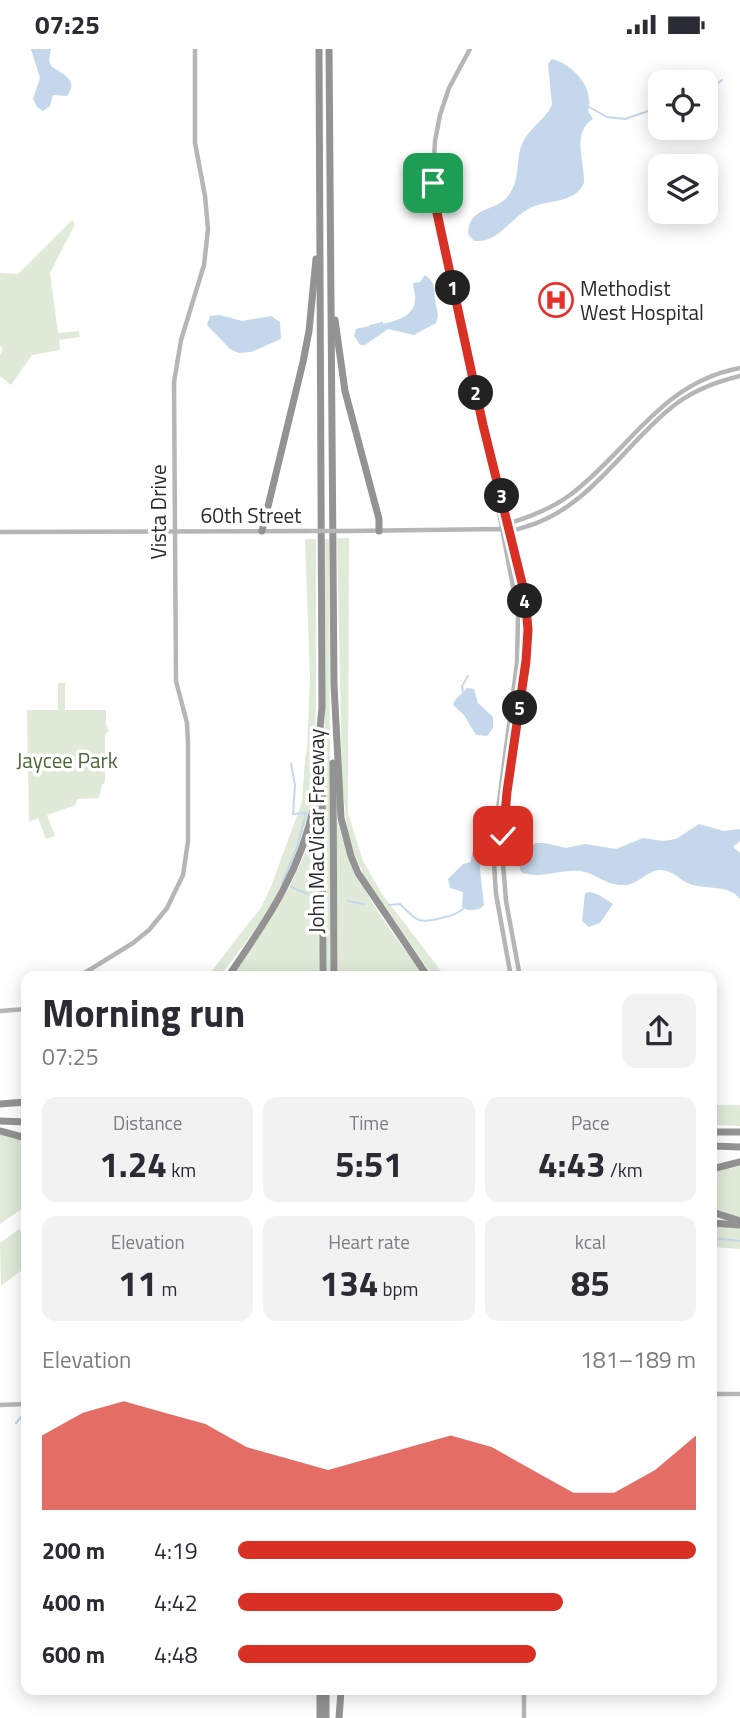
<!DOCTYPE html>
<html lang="en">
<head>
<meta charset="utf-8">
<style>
  body { margin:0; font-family:"Titillium Web",sans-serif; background:#f2f2f3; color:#2b2b33; height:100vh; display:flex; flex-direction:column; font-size:26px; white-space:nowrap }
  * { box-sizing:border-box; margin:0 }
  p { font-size:23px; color:#7c7c81 }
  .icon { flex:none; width:38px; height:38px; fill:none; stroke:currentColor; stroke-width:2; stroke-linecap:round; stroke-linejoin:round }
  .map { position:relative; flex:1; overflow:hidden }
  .sheet { position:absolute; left:21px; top:922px; width:696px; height:724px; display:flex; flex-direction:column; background:#fff; border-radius:14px; box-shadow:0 4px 18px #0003 }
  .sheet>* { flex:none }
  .tools { position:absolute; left:648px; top:21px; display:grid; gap:14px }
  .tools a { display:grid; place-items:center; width:70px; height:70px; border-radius:14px; background:#fff; box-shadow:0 4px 18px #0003; font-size:35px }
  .pin { position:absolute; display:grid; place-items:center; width:60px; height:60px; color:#fff; margin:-30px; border-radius:14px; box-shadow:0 4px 10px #0006 }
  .km { position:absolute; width:35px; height:35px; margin:-18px; border-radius:50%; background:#222; color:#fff; font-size:19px; line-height:35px; text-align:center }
  .round { display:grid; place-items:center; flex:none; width:74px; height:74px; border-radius:14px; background:#f2f2f3 }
  .head { display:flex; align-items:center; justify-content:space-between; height:119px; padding:0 21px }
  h1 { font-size:38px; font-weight:700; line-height:52px }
  .stats { display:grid; grid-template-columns:repeat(3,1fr); gap:10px; height:119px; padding:7px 21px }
  .stats div { display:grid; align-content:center; border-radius:14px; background:#f2f2f3; text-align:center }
  .stats b { font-size:35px; font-weight:700 }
  .stats small { font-size:19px; font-weight:400 }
  .stats p { font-size:19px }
  .chart { height:196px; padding:14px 21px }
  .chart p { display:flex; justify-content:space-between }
  .chart svg { width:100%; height:126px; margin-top:7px; fill:#d93025; opacity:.7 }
  ul { padding:0 21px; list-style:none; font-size:23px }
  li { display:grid; grid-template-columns:112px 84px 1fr; align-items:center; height:52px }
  li i { height:18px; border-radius:9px; background:#d93025 }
  .status { display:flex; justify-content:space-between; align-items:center; height:49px; padding:0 35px; background:#fff; direction:ltr }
  .status svg { height:19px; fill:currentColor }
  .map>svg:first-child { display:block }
  .green { fill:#e1ead9 }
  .water { fill:#c5d8eb }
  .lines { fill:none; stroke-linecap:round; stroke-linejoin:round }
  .stream { stroke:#c5d8eb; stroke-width:2 }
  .secondary { stroke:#b6b6b6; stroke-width:4.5 }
  .highway { stroke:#939393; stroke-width:7 }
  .secondary-bridge { stroke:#b6b6b6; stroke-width:4.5 }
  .route-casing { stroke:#fff; stroke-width:14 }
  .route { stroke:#d93025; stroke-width:9 }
  .labels { text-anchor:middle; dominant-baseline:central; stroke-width:7; stroke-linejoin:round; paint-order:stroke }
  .poi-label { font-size:21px; fill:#2c2c2c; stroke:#fff; text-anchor:start }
  .street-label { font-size:21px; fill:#2c2c2c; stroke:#fff }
  .park-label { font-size:21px; fill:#4b683a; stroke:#fff }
</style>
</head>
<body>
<div class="status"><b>07:25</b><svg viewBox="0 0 49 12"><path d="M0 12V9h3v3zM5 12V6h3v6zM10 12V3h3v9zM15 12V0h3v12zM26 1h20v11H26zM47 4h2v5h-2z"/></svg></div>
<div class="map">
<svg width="740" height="1669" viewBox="0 0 740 1669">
  <rect width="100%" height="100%" fill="#fff"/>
  <g class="green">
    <polygon points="72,171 75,175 50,224 58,284 79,282 80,288 59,291 60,301 32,306 11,336 0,327 0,307 3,299 0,297 0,224 18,225"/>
    <polygon points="337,489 349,489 348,764 363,812 382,845 445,927 433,927 367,833 354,804 347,780 342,732"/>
    <path d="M305,490h11c0,53 0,106 0,159 -1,51 0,105 -18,153 -17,46 -48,86 -78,125l-13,1 55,-71 10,-22 30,-82 3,-43 2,-10 3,-72z"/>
    <polygon points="324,490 329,490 331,928 326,927"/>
    <polygon points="58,634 65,634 65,661 106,661 106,677 109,681 105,686 105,733 102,736 99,749 77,750 76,756 47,766 55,787 46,790 38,769 29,773 27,661 58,661"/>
    <polygon points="315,773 318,773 319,927 232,928 288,841 302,811"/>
    <path d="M336,773h2c13,60 51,105 86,154h-86z"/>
    <polygon points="712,1056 740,1056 740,1077 712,1076"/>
    <polygon points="0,1083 26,1091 26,1147 22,1148 26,1157 0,1175"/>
    <polygon points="740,1117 740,1169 712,1161 712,1124"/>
    <polygon points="712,1176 740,1179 740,1200 712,1198"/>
    <polygon points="19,1180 26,1190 26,1218 1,1237 0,1194"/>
  </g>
  <g class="water">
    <path d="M31,0h20l-2,11 2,6c11,8 29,14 16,30l-14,-1 -3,11 -7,5 -6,-4 -4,-8 7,-21z"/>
    <path d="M552,10c21,5 43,29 36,52l5,8c-22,13 -8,44 -9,64 -9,21 -36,16 -54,25 -21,11 -31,35 -56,33l-6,-7c1,-29 27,-21 40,-38 13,-16 7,-35 14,-52 6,-15 23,-24 30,-39l-4,-41z"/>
    <path d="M425,226c11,8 9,13 10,25 1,9 5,14 1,23l-22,12 -26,-6 -23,16h-5l-6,-9 2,-7c18,-5 57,-5 59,-28 1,-6 -2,-12 -2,-18l7,-1z"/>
    <polygon points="220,266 242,272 271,267 280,273 281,290 251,303 239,304 230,300 207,276 210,267"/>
    <polygon points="467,639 474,640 478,654 493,668 493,679 487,687 476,686 464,666 453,656 455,651"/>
    <path d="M699,775l25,7 16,-2v12l-7,6 7,6v46c-11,-15 -34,-9 -50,-15 -11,-4 -17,-14 -29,-14 -14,0 -22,14 -35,15 -22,1 -27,-11 -46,-14 -20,-2 -41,9 -59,1l-3,-11 8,-12 10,-6h9l21,5 19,-4 31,5 27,-11 20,3 13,-2z"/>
    <path d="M476,802l6,4 -2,14 4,36c-5,6 -17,7 -22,2l1,-15 -13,-4 -2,-9 15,-15 8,-2 1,-9z"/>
    <polygon points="590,843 599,846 613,855 600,874 589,878 582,872 585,844"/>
  </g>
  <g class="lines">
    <g class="stream">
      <polyline points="705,44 722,31"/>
      <polyline points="589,58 607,68 625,70 660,58"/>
      <polyline points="370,277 382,274"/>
      <polyline points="463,643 462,637 468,627"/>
      <polyline points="282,834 297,798 306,764 293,765 295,736 291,715"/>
      <polyline points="291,838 308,845"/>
      <polyline points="348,852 364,855"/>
      <path d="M389,856l11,-1c16,17 19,20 41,14 9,-2 14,-3 22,-9"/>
      <polyline points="712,1189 740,1192"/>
      <polyline points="16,1374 22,1367"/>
    </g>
    <g class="secondary">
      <polyline points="470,0 449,39 440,66 435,92 433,126 437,164 483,376 518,565 517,614 493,799 496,845 511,928"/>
      <polyline points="489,400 523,536 528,581 526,612 507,743 502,802 506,852 520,928"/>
      <path d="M507,475c23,-7 44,-15 63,-29 60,-45 90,-112 170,-127"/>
      <path d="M349,482l153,-2c9,3 17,0 26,-3 62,-19 95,-80 144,-119 20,-16 43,-25 68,-31"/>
      <polyline points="0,483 305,482"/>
      <polyline points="78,928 133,894 149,881 167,859 183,826 188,792 188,694 187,674 176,632 174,333 181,291 204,216 208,180 205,147 195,94 195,0"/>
      <polyline points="0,962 26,960"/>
      <polyline points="712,1345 740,1345"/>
      <polyline points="0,1356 26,1355"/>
      <polyline points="524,1642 524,1669"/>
    </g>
    <g class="highway">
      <polyline points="329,0 334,636 341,769 351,807 358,824 428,928"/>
      <polyline points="335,271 345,342 379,470 379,482"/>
      <polyline points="262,482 303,313 309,282 316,210"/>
      <polyline points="333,714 334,928"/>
      <polyline points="322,716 323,928"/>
      <path d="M228,928c38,-56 73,-105 86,-172 5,-32 4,-65 8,-97l-3,-659"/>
      <polyline points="0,1055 26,1053"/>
      <polyline points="0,1072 26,1073"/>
      <polyline points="0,1082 26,1089"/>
      <polyline points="712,1083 740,1083"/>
      <polyline points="712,1097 740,1098"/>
      <polyline points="712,1120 740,1113"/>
      <polyline points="712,1163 740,1172"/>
      <polyline points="712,1174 740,1176"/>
      <polyline points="320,1642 320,1669"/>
      <polyline points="326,1642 326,1669"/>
      <polyline points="339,1669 341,1642"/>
    </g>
    <polyline class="secondary-bridge" points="305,482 349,482"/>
  </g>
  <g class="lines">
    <g class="route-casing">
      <polyline id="route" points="433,134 437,164 483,376 525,546 528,581 526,612 507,743 503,787"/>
    </g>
    <use href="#route" class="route"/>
  </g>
  <defs>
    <g id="hospital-ring" transform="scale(1.75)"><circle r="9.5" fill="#fff" stroke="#e7312b" stroke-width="1.5"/><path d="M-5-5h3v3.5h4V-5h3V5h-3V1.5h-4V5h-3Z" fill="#e7312b"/></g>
  </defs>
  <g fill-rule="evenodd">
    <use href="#hospital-ring" x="556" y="251"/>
  </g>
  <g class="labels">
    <g class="poi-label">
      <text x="580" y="239">Methodist<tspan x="580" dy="24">West Hospital</tspan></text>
    </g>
    <g class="street-label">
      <text transform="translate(158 463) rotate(-90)">Vista Drive</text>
      <text x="251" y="466">60th Street</text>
      <text transform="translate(316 782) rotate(-90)">John MacVicar Freeway</text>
    </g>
    <g class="park-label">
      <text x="67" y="711">Jaycee Park</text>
    </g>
  </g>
</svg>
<div class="tools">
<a><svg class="icon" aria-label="locate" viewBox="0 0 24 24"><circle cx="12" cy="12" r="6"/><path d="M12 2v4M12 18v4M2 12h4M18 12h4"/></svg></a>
<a><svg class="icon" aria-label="layers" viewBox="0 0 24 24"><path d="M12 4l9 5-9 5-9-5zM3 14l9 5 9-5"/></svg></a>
</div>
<div class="pin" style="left:433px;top:134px;background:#1e9e55"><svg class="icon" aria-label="arrive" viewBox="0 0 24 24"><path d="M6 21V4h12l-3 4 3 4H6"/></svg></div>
<div class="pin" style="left:503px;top:787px;background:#d93025"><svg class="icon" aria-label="check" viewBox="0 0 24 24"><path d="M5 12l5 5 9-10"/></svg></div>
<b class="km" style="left:453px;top:239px">1</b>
<b class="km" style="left:476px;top:344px">2</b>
<b class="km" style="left:502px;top:447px">3</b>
<b class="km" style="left:525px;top:552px">4</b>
<b class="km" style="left:520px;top:659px">5</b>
<section class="sheet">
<div class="head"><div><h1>Morning run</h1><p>07:25</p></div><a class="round"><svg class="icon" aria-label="share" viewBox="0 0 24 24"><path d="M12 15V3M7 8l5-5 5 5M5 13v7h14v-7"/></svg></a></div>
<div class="stats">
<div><p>Distance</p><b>1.24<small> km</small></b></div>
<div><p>Time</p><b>5:51</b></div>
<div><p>Pace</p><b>4:43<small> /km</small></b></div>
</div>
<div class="stats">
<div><p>Elevation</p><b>11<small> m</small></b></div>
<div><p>Heart rate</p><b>134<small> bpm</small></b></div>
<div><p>kcal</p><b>85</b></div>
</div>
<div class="chart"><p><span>Elevation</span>181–189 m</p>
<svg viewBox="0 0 160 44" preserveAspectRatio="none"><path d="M0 44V18L10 10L20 6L30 10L40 14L50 22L60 26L70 30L80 26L90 22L100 18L110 22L120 30L130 38L140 38L150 30L160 18V44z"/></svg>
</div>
<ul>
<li><b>200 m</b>4:19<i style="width:100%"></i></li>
<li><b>400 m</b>4:42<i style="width:71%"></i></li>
<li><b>600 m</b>4:48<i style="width:65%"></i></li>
</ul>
</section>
</div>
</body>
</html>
